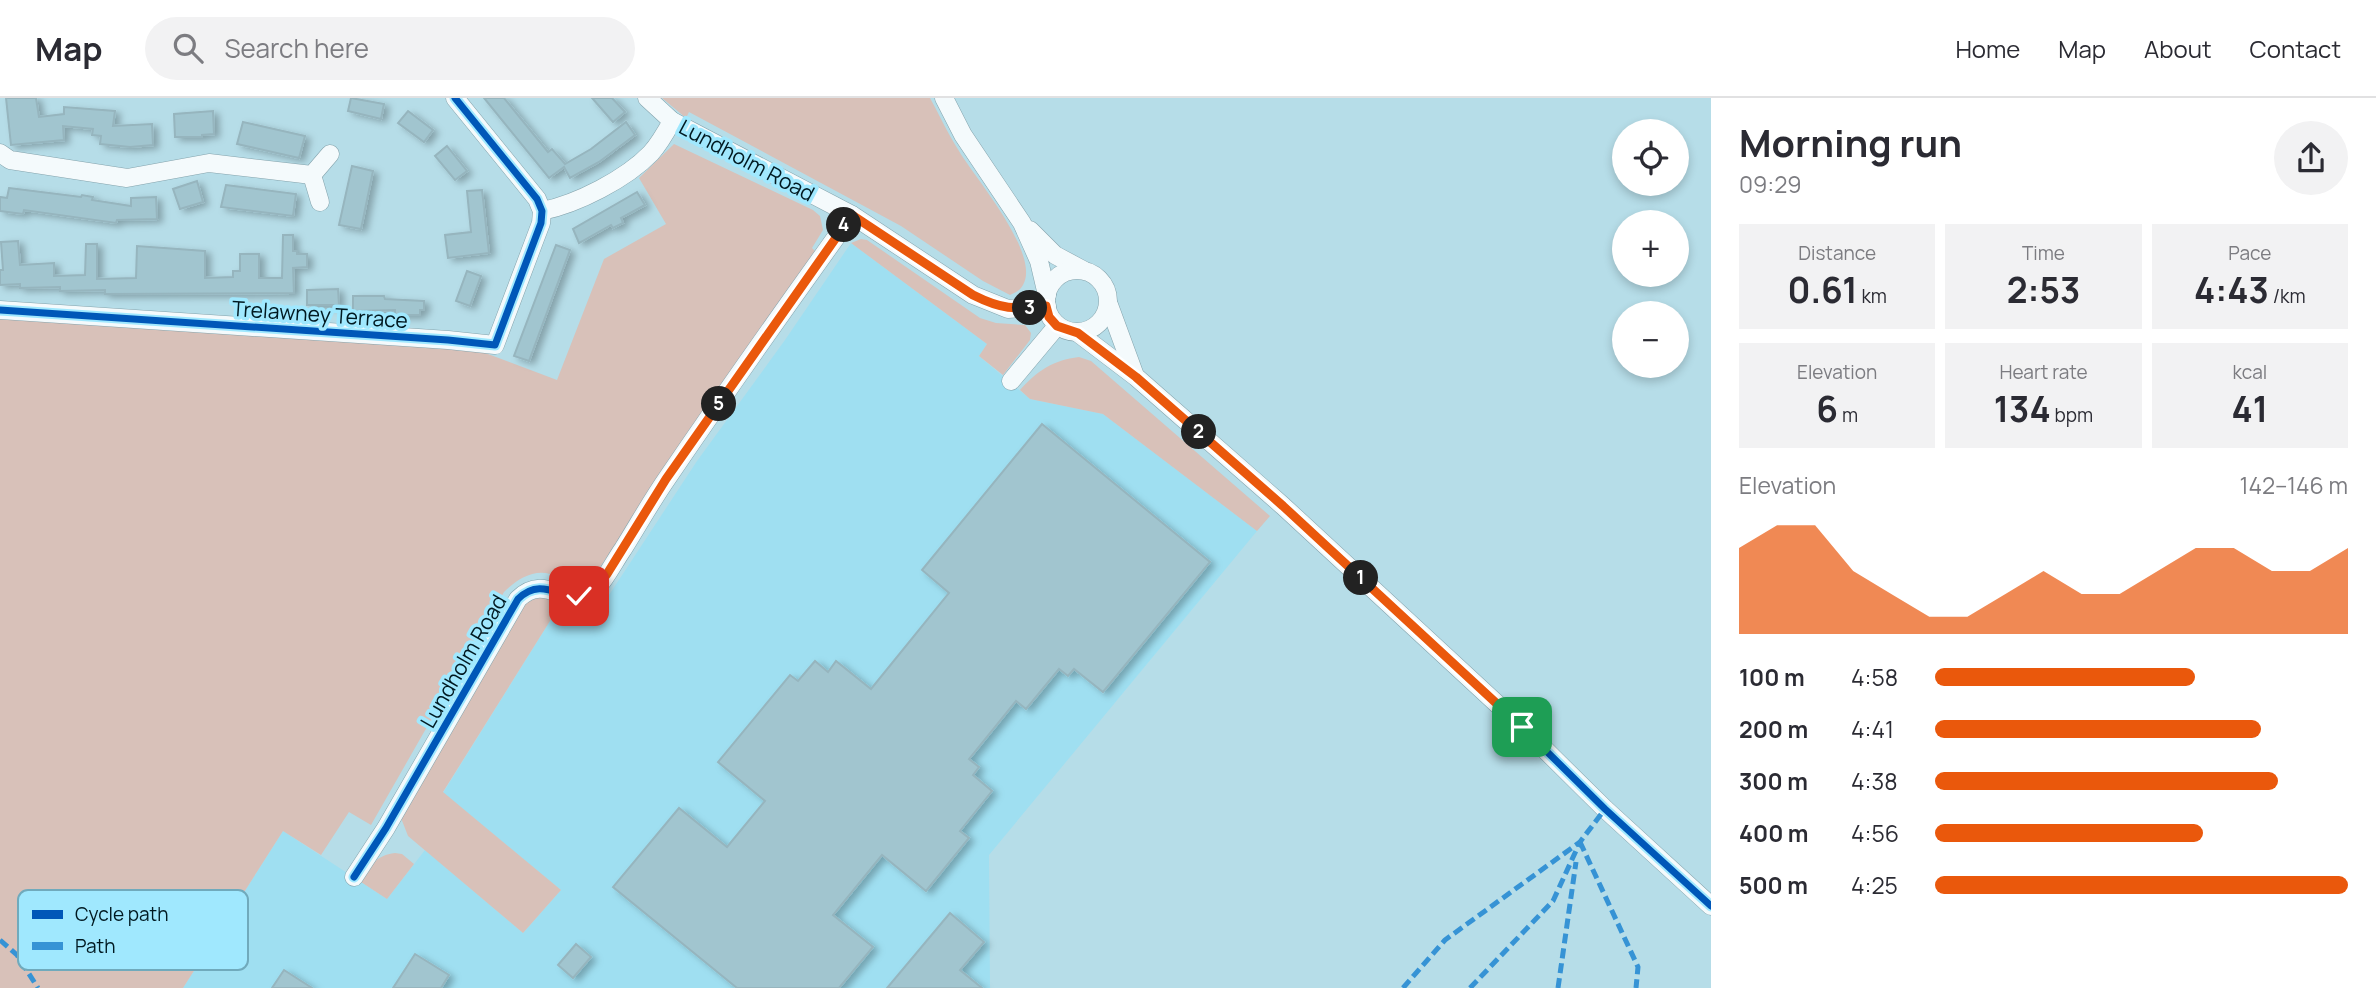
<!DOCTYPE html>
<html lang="en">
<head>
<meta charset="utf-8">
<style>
  body { margin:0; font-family:Manrope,sans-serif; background:#f2f2f3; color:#2b2b33; height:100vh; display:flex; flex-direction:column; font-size:26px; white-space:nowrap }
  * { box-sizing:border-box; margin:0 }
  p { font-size:23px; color:#7c7c81 }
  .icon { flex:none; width:38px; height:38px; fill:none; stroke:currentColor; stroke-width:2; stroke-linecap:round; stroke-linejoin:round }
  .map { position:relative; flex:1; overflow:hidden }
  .sheet { display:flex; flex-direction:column; background:#fff; width:665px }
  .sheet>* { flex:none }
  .buttons { position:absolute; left:1612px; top:21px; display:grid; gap:14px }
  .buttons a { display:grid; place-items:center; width:77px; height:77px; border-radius:50%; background:#fff; box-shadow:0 4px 10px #0003; font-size:35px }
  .pin { position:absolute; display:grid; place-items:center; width:60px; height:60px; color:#fff; margin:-30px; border-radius:14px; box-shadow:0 4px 10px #0006 }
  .km { position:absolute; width:35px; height:35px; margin:-18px; border-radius:50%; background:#222; color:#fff; font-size:19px; line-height:35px; text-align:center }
  .round { display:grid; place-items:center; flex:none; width:74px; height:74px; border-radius:37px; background:#f2f2f3 }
  .head { display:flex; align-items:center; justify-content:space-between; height:119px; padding:0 28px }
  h1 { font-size:38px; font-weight:700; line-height:52px }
  .figures { display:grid; grid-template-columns:repeat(3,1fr); gap:10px; height:119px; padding:7px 28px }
  .figures div { display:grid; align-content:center; border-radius:0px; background:#f2f2f3; text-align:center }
  .figures b { font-size:35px; font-weight:700 }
  .figures small { font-size:19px; font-weight:400 }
  .figures p { font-size:19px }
  .chart { height:196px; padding:14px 28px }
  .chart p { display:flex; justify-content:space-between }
  .chart svg { width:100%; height:126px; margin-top:7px; fill:#ea580c; opacity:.7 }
  ul { padding:0 28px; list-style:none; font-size:23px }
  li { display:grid; grid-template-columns:112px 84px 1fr; align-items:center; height:52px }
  li i { height:18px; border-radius:9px; background:#ea580c }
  header { display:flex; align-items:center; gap:42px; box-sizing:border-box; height:98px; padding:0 35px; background:#fff; border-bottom:2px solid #e1e1e2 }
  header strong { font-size:33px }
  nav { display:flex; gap:38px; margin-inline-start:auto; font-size:24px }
  .search { width:490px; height:63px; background:#f2f2f3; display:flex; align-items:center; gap:18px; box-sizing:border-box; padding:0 24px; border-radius:38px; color:#7c7c81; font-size:26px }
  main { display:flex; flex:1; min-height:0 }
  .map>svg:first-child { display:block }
  .built { fill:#9fdff1 }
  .green { fill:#d8c1b9 }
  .building { fill:#a1c5cf; stroke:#96b5be; stroke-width:2; filter:url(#shadow) }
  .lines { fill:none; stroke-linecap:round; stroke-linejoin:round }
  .minor-casing { stroke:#84a3ac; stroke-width:19 }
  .minor { stroke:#f4fafc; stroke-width:18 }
  .quiet { stroke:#3693d5; stroke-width:5; stroke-dasharray:10 5; stroke-linecap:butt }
  .cycleway-casing { stroke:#a0e8fe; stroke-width:11 }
  .cycleway { stroke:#0057b8; stroke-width:7 }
  .route-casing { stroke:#fff; stroke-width:14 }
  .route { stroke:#ea580c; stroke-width:9 }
  .labels { text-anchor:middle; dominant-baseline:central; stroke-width:7; stroke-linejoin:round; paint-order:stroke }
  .street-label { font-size:21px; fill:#001921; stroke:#a0e8fe }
  .key { fill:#a0e8fe; stroke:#70aabc; stroke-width:2 }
  .key-label { font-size:19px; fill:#001921 }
</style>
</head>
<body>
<header>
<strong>Map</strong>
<div class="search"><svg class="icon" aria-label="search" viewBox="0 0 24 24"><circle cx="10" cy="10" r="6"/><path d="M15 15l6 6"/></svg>Search here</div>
<nav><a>Home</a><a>Map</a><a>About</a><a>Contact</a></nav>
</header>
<main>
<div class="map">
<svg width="1711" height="890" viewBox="0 0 1711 890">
  <defs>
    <filter id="shadow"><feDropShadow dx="5" dy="3" stdDeviation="3.5" flood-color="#0004"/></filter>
  </defs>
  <rect width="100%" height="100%" fill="#b6dde8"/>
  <polygon class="built" points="851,145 987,246 979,258 1030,301 1103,316 1257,433 989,757 990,890 183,890 283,733 387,801 425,752 523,835 561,792 443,695 555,515 609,497 697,363 785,242"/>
  <g class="green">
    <path d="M662,0h268c10,18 18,36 29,53 16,27 82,103 64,134 -3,6 -8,7 -13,10l-27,-14 -82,-55 -212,-114 -3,6z"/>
    <path d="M674,46l139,66 7,6 3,14 -11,18 4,4 -222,324 -3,-3c-15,20 -24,6 -41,1 -17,-5 -34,6 -46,18l-133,233 -22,-13 -28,43 -38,-24 -100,157h-183v-671l480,34 77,29 47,-121 62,-35 -27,-46z"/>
    <polygon points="861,141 867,142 980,220 996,225 1025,227 1031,235 1030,242 1003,277 979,258 987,246 851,145"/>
    <path d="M1079,259l12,4 179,155 -13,15 -154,-117 -73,-15 -10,-9c17,-19 33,-30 59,-33z"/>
    <polygon points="540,499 557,503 563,513 555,515 443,694 561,792 523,835 408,738 401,720 525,506 532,500"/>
    <path d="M395,755l7,1 12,10 -27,35 -26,-17c9,-16 15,-27 34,-29z"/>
  </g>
  <g class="building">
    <polygon points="6,0 36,0 39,19 64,16 64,9 115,13 113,28 152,26 153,47 130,49 100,46 101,38 92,37 93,31 63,28 64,42 11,47"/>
    <polygon points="351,0 384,6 381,21 348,13"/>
    <polygon points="484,0 504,0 548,54 552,51 565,66 591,51 626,24 635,37 599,64 570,80 564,69 549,80"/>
    <polygon points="592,0 612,0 625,14 613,24"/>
    <polygon points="213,13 214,36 202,37 202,39 175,39 174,16"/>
    <polygon points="408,13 433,32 424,44 398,25"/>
    <polygon points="243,24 305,38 299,60 237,46"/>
    <polygon points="447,48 467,73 455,82 435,58"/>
    <polygon points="352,68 373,73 361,131 339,127"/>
    <polygon points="197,83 203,104 180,111 173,91"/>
    <polygon points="226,87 296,96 293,118 221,109"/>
    <polygon points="9,90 81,99 82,97 93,99 92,102 131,108 131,100 156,99 157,121 117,122 116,125 24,112 23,116 0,113 0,99 7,100"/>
    <polygon points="482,92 489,155 448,160 445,137 471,134 467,93"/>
    <polygon points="637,94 645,107 621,120 623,125 613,130 611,127 579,145 573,131"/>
    <polygon points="283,137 293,137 293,153 297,153 297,156 307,156 307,169 293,170 294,195 105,196 105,192 60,193 60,189 20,190 20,186 0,187 0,172 3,172 1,144 18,143 20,167 54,165 54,178 85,177 86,146 97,146 97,181 136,180 137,148 205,153 205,180 233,179 233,173 240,173 240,156 259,156 259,180 282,180"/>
    <polygon points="556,147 570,152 529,263 514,258"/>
    <polygon points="467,173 481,178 470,208 456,203"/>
    <polygon points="338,191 339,207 307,207 307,192"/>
    <polygon points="353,198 384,198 385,201 424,203 424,212 420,212 420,217 395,217 395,212 353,213"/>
    <polygon points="1042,326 1210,464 1103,594 1074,571 1068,578 1059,571 1026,611 1016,603 969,661 979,669 973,677 992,693 960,733 969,740 926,793 882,757 833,817 873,849 839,890 737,890 613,789 679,710 727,749 765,703 718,664 790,577 798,583 815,563 828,574 836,563 871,591 949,495 922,472"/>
    <polygon points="950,815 984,844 960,872 982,890 887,890"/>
    <polygon points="576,846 591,859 573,880 558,867"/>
    <polygon points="415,856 449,877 441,890 393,890"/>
    <polygon points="284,872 312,890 272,890"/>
  </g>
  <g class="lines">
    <g class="minor-casing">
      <g id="minor">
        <polyline points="647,0 672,23 852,117 973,197 1008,211 1047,208"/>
        <polyline points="944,0 963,37 1022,125 1039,163 1047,197"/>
        <polyline points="0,55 10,62 127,80 209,65 312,77 330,56"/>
        <polyline points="312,77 320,104"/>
        <path d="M542,113c35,-7 84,-32 109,-58 8,-9 15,-21 21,-32"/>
        <polyline points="1030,132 1055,157 1083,172"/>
        <circle cx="1077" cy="203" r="31"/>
        <polyline points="1109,207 1134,275"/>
        <polyline points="0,212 448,242 495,247 541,125 542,113 537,101 455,0"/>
        <polyline points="1078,235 1136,279 1283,408 1522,629 1605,711 1711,808"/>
        <polyline points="1011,283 1057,228"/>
        <path d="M354,779l32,-49 132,-229c29,-29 52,15 78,-10 11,-12 18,-27 27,-40 15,-24 29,-49 45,-72 60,-88 122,-176 184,-262"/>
      </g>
    </g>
    <use href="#minor" class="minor"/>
    <g class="quiet">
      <polyline points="1580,744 1638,869 1636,890"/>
      <polyline points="0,842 17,857 38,890"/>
      <polyline points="1403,890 1445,842 1580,744"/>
      <polyline points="1470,890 1553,803 1580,744 1605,711"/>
      <polyline points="1558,890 1576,764"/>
    </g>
    <g class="cycleway-casing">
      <g id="cycleway">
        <polyline points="0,212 448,242 495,247 541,125 542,113 537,101 455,0"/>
        <polyline points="1078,235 1136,279 1283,408 1522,629 1605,711 1711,808"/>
        <path d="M354,779l32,-49 132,-229c29,-29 52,15 78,-10 11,-12 18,-27 27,-40 15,-24 29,-49 45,-72 60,-88 122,-176 184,-262"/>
      </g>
    </g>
    <use href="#cycleway" class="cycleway"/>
  </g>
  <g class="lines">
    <g class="route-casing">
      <path id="route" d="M579,498l15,-6 13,-16 59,-95 186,-264 121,80c30,15 40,14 73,11l3,11 8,9 21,7 58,44 147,129 239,221"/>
    </g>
    <use href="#route" class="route"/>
  </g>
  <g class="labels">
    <g class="street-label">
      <text transform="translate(747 62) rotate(28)">Lundholm Road</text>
      <text transform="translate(320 216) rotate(4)">Trelawney Terrace</text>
      <text transform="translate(463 563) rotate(-60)">Lundholm Road</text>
    </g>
  </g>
  <rect x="18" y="792" width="230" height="80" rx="10" class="key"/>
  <rect x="32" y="812" width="31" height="9" fill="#0057b8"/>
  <rect x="32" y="844" width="31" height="8" fill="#3693d5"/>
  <g class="key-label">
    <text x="75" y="823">Cycle path</text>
    <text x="75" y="855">Path</text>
  </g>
</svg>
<div class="buttons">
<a><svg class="icon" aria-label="locate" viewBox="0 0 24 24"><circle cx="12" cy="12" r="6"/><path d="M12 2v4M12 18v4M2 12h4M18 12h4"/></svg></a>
<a>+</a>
<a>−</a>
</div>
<div class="pin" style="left:1522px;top:629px;background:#1e9e55"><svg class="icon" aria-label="arrive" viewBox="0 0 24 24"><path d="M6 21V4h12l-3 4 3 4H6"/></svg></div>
<div class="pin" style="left:579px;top:498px;background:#d93025"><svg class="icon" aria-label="check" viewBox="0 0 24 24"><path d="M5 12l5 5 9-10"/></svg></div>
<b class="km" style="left:1361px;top:480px">1</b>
<b class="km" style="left:1199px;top:334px">2</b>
<b class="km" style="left:1030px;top:210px">3</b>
<b class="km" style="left:844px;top:127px">4</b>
<b class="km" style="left:719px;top:306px">5</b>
</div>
<section class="sheet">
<div class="head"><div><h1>Morning run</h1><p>09:29</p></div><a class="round"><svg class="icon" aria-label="share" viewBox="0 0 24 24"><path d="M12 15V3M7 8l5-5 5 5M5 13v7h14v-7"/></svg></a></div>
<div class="figures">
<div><p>Distance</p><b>0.61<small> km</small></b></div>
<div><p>Time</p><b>2:53</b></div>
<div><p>Pace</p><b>4:43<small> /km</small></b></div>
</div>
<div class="figures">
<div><p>Elevation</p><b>6<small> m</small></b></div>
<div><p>Heart rate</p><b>134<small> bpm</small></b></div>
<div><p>kcal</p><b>41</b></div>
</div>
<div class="chart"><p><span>Elevation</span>142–146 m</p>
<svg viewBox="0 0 160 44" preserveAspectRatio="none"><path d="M0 44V14L10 6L20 6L30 22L40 30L50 38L60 38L70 30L80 22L90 30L100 30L110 22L120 14L130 14L140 22L150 22L160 14V44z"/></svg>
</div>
<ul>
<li><b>100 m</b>4:58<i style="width:63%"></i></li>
<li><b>200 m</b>4:41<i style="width:79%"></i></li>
<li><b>300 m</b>4:38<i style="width:83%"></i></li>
<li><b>400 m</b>4:56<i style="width:65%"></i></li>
<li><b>500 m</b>4:25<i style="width:100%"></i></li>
</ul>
</section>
</main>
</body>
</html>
